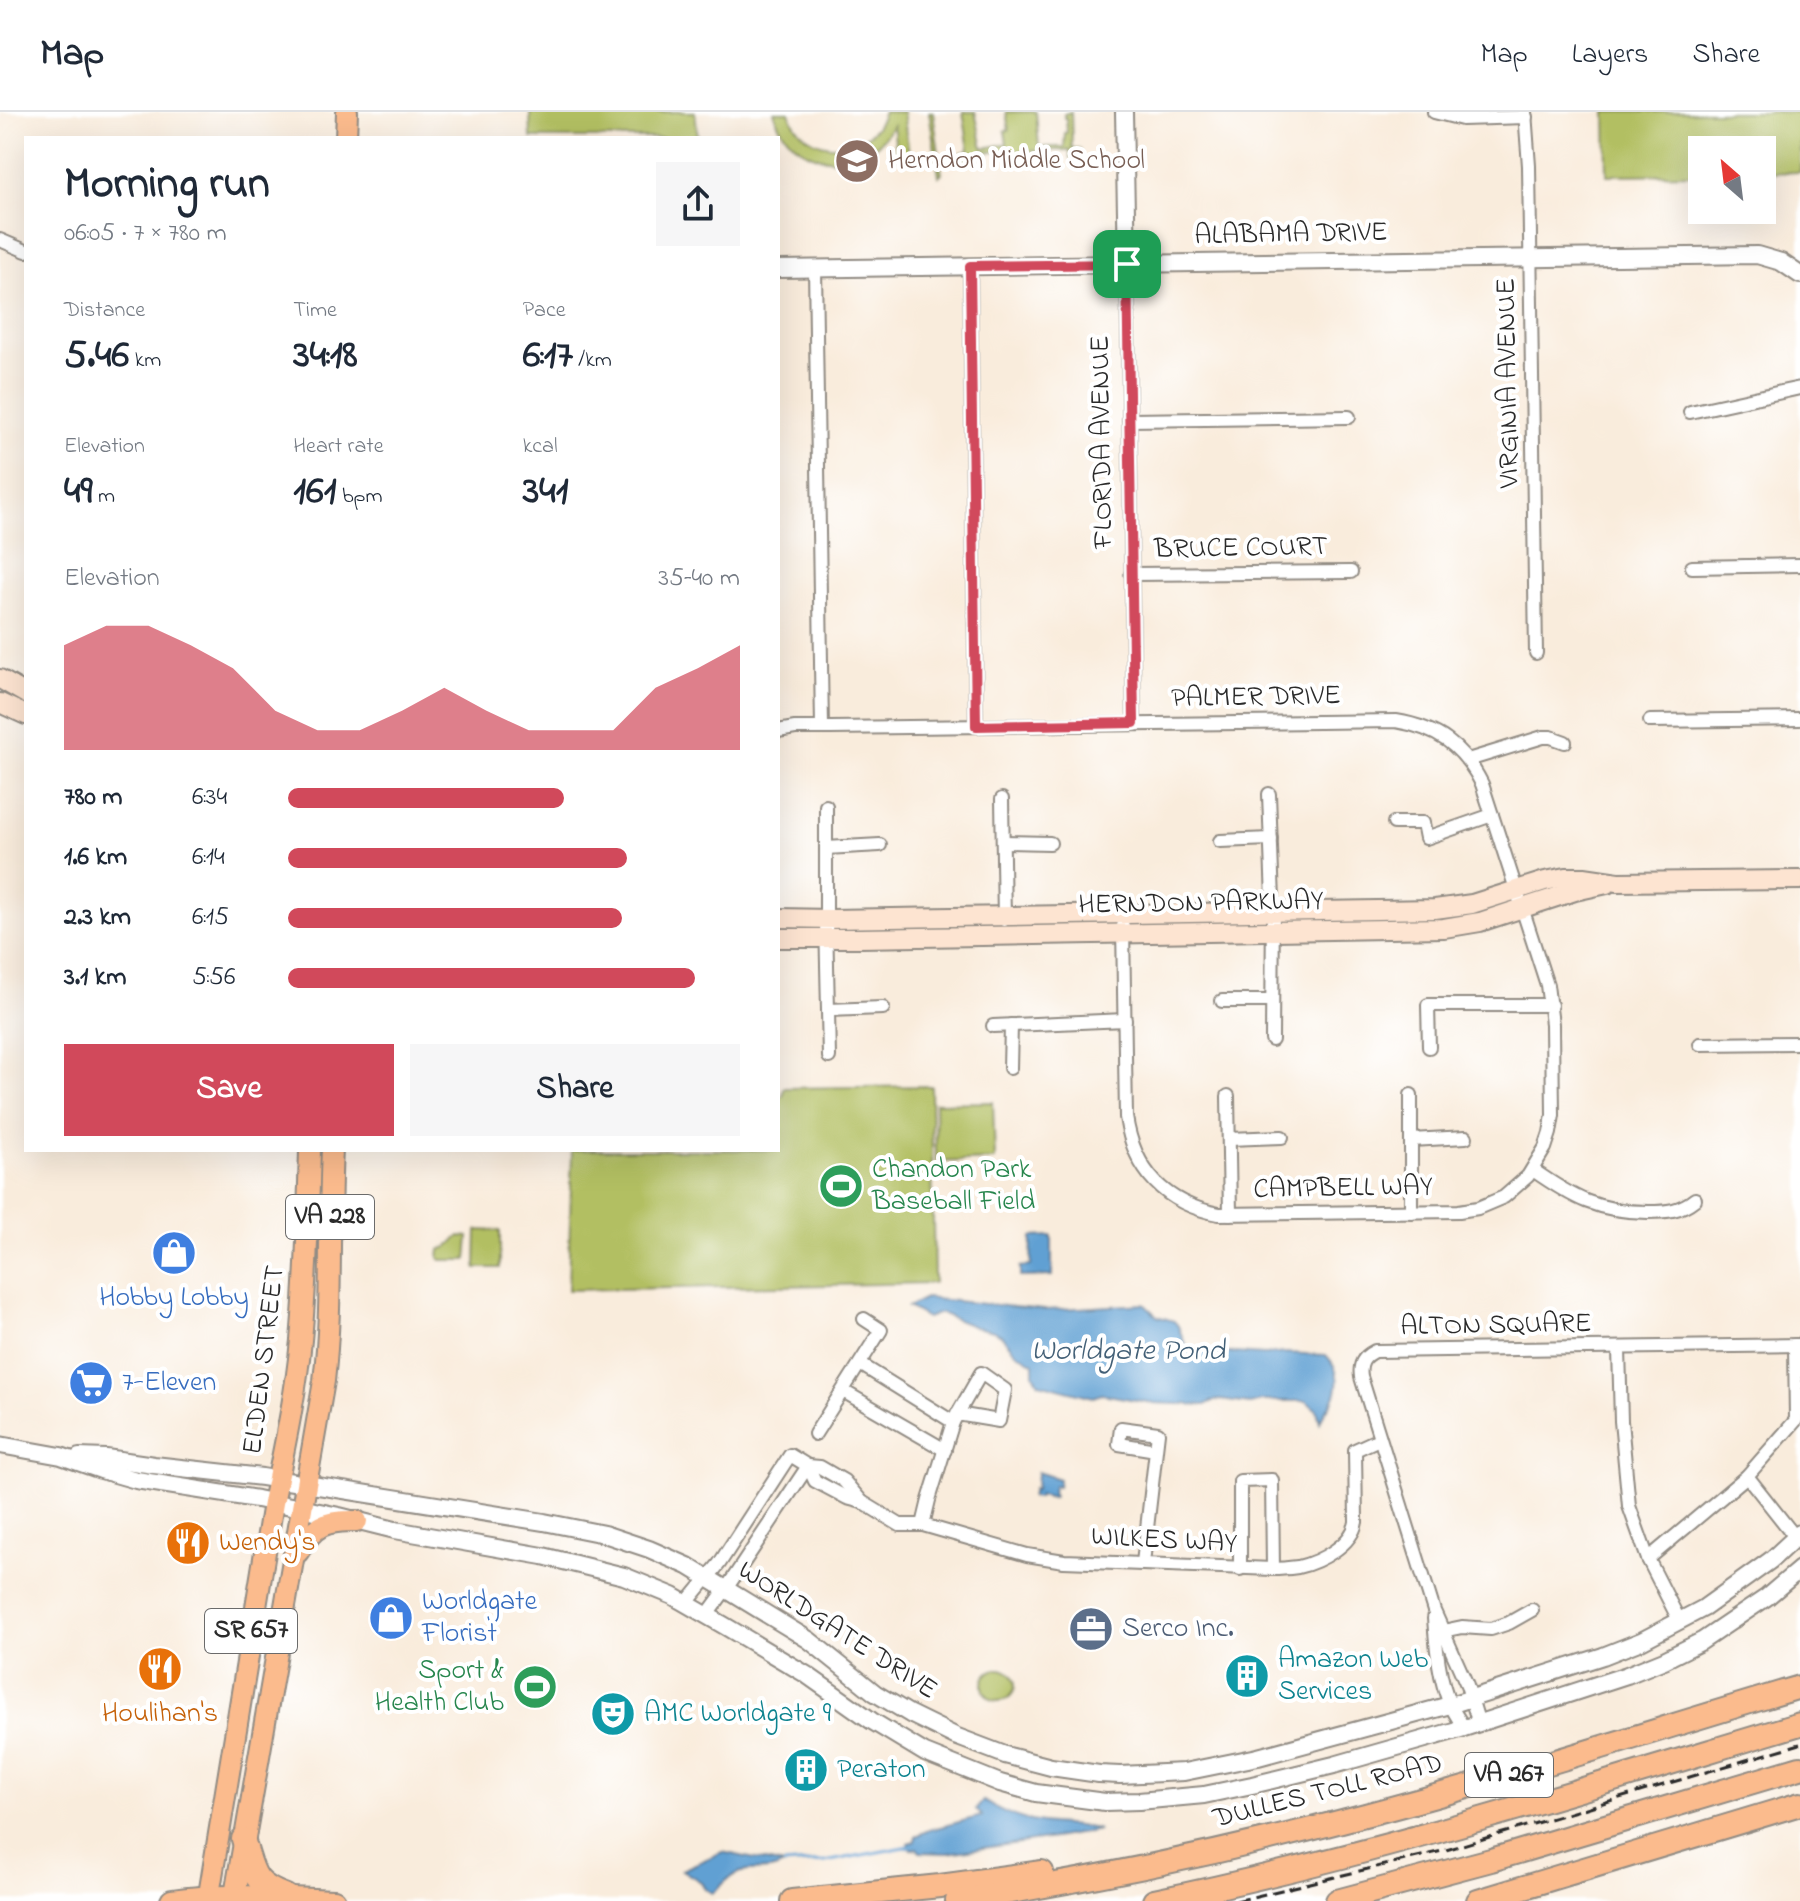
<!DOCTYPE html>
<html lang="en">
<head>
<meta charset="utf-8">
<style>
  body { margin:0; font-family:"Indie Flower",sans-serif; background:#f6f6f7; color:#1f2937; height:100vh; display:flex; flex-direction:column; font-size:30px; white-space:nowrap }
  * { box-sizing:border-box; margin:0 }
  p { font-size:26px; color:#747a83 }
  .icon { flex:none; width:44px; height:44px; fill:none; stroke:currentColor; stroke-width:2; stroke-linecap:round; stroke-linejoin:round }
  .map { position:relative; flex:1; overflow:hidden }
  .sheet { position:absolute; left:24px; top:24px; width:756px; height:1016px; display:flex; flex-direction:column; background:#fff; border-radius:0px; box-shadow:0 8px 32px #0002 }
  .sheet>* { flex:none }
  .needle { width:52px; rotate:332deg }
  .fabs { position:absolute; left:1688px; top:24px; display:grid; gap:16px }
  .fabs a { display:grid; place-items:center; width:88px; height:88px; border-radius:0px; background:#fff; box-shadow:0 8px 32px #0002; font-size:40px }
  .pin { position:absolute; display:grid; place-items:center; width:68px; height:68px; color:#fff; margin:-34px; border-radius:16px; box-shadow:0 4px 12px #0006 }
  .round { display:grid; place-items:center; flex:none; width:84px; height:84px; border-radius:0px; background:#f6f6f7 }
  .headline { display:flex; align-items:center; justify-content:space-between; height:136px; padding:0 40px }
  h1 { font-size:44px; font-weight:700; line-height:60px }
  .figures { display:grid; grid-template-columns:repeat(3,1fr); gap:12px; height:136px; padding:8px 40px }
  .figures div { display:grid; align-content:center }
  .figures b { font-size:40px; font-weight:700 }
  .figures small { font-size:22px; font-weight:400 }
  .figures p { font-size:22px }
  .chart { height:224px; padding:16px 40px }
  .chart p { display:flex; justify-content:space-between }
  .chart svg { width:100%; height:144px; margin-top:8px; fill:#d1495b; opacity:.7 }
  .button { display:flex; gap:16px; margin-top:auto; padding:16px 40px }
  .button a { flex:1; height:92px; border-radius:0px; background:#d1495b; color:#fff; font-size:32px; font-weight:700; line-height:92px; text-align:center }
  .button a+a { background:#f6f6f7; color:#1f2937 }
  ul { padding:0 40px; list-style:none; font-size:26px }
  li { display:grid; grid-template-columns:128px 96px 1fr; align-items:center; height:60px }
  li i { height:20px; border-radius:10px; background:#d1495b }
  header { display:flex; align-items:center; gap:48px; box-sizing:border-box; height:112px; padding:0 40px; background:#fff; border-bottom:2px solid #e0e1e3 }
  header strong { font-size:38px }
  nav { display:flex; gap:44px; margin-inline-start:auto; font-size:28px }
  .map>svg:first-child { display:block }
  .green { fill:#b2bf62; stroke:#6e7546; stroke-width:2 }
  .water { fill:#60a0d3; stroke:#46667f; stroke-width:2 }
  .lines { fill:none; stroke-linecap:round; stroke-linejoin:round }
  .stream { stroke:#60a0d3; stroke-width:3 }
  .minor-casing { stroke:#928c84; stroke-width:16 }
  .tertiary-casing { stroke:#928c84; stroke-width:20 }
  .secondary-casing { stroke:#928c84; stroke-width:22 }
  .primary-casing { stroke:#928c84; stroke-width:24 }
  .motorway-casing { stroke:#928c84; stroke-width:26 }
  .minor { stroke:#fff; stroke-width:12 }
  .tertiary { stroke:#fff; stroke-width:16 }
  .secondary { stroke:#fde4d1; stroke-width:18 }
  .primary { stroke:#fbbb8d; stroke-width:20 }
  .motorway { stroke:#fbbb8d; stroke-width:22 }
  .rail { stroke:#2b2b2b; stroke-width:3; stroke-dasharray:12 6; stroke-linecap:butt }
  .route-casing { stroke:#fff; stroke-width:16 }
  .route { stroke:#d1495b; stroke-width:10 }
  .labels { text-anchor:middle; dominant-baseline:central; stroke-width:8; stroke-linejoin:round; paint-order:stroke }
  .shield { fill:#fff; stroke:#6b6b6b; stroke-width:2 }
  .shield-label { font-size:26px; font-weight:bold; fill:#2b2b2b }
  .education-label { font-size:28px; fill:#785e54; stroke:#fff; text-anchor:start }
  .street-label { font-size:28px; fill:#2b2b2b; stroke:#fff }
  .leisure-label { font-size:28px; fill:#27864d; stroke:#fff; text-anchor:start }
  .shop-label { font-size:28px; fill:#366cbe; stroke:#fff; text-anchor:start }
  .food-label { font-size:28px; fill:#c56008; stroke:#fff; text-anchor:start }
  .service-label { font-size:28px; fill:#4e5e75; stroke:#fff; text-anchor:start }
  .culture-label { font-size:28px; fill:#0d838f; stroke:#fff; text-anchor:start }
  .water-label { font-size:30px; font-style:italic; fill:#436077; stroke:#fff }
</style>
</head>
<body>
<header>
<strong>Map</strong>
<nav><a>Map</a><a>Layers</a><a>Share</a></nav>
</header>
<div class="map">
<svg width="1800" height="1789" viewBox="0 0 1800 1789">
  <rect width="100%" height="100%" fill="#fff"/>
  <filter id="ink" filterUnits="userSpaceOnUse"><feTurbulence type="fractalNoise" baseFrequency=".0125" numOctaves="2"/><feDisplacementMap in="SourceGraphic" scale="16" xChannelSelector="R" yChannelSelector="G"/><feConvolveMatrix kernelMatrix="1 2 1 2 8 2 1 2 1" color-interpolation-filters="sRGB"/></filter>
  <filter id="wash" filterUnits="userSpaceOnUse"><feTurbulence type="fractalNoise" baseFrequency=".006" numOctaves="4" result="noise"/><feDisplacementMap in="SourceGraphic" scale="32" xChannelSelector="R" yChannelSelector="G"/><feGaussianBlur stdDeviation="1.8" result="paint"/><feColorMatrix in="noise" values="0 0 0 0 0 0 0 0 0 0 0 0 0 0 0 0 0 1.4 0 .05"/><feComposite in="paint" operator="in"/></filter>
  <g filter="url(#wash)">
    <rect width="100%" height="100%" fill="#f9ecdc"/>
    <g class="green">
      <polygon points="530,0 695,0 698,26 531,26"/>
      <path d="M774,0h15c15,46 80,45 95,0h19l7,47h-13l-4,-34c-6,9 -12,18 -21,24 -36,25 -88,4 -98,-37z"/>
      <polygon points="929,0 933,0 942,61 939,64"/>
      <path d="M963,0h12l8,36 24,-4 -2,-13 4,-1 -3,-18h30l3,35h25l1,-14h2l-1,-15h-2v-4l7,-2 1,36 8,1c2,5 -3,9 -8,10l-2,-1v-8l-99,2 -1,8h-4l-5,-7 8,-3z"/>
      <polygon points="1606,0 1800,0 1800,60 1762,61 1762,38 1702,38 1702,62 1607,63"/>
      <polygon points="931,974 934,1171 568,1178 572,1038 778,1038 778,984 783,984 784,976"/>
      <polygon points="993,990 995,1048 936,1050 935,991"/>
      <polygon points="477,1118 500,1119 500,1156 476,1156"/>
      <polygon points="460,1124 469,1125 467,1148 441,1148 439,1146 440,1138 448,1135"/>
      <circle cx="999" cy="1573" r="16"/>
    </g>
    <g class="water">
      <polygon points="1052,1124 1052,1164 1020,1165 1020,1155 1031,1154 1032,1125"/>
      <path d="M925,1186l120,12 99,-6 13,12 17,5 4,5 7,18 7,6 72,5 22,-2 40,2c14,14 15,33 4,50 -4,6 -8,10 -10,17l-3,-12 -11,-9h-45l-11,3 -30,-4 -7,1 -8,4 -52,-2 -51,-9 -9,3 -54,-14 -5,-9v-11l-18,-11 -15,-17 -7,-4 -19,-4 -35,-14 -13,5 -19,-11z"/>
      <polygon points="1037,1360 1059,1367 1058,1374 1053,1373 1052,1382 1054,1383 1053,1386 1039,1383 1038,1386 1031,1385 1033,1377 1036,1378"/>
      <path d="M983,1689c21,11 35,19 59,22 20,3 39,1 57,7l-45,8 -107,15 -27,-1 -3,-4 -6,1 -2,-6 6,-2 1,-5 13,-6 53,-14 -6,-7z"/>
      <path d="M722,1740l62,13c-15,9 -31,3 -46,8 -11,4 -16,14 -26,20l-8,-5 -3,-6 -19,-12z"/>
    </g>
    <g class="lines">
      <polyline class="stream" points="784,1753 825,1750 910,1734"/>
    </g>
  </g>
  <g filter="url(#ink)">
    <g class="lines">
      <g class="minor-casing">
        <g id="minor">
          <polyline points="1434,0 1462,7 1526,5"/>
          <polyline points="1525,0 1529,54 1536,541"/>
          <polyline points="0,128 26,139"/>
          <polyline points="1127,152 1134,611"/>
          <polyline points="970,154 976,614"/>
          <polyline points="815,156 822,616"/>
          <polyline points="1690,300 1800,276"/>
          <polyline points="1129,308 1349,305"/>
          <polyline points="1692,455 1800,453"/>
          <polyline points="1131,462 1351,460"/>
          <polyline points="1650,609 1800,607"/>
          <path d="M778,619l17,-3h36l565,-7c42,7 67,25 86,63l65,201 5,39 1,91 -3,18 -5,15 -17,28 -24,21 -26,11 -19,3 -240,3c-54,-10 -85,-43 -93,-97l-3,-191"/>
          <polyline points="1468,648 1543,625 1551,625 1565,630"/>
          <polyline points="1269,682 1273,789 1272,928"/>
          <polyline points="1002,687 1004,808"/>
          <polyline points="826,694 826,807 829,945"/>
          <polyline points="1394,711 1423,711 1426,726 1492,703"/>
          <polyline points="1220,729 1271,727"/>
          <polyline points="1003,730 1050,731"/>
          <polyline points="826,736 880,733"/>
          <polyline points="1222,889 1272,889"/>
          <polyline points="828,898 883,896"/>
          <polyline points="993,914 1125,908"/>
          <polyline points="1700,932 1800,931"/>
          <polyline points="1429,935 1428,893 1551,893"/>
          <polyline points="1010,956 1011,913"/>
          <polyline points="1411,983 1411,1100"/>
          <polyline points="1228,984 1230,1102"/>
          <polyline points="1229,1027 1282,1025"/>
          <polyline points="1411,1028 1466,1025"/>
          <path d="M1533,1058c40,28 65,42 115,42 19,0 32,-1 47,-13"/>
          <polyline points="1619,1237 1621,1309 1629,1394 1648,1447 1680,1510"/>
          <polyline points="860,1252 953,1310"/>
          <polyline points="843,1279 945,1338"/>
          <polyline points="815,1322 881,1218 864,1207"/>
          <polyline points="808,1354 815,1369 847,1386 862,1390"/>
          <polyline points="1747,1364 1800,1431"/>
          <polyline points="923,1413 929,1388 953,1310 981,1261 1005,1278 999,1309 957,1302"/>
          <polyline points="1648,1447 1747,1364 1796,1308 1795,1233"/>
          <polyline points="1143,1451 1156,1338 1158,1321 1121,1316 1119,1332 1156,1338"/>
          <polyline points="1240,1457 1240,1369 1272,1368 1273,1457"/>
          <path d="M686,1492l33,-40 71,-109 18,11 12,1 24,14 18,21 38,23h23l104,30 37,6 209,8c8,0 17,-1 25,-2 22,-5 54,-22 58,-45l-1,-72 24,-11"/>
          <polyline points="707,1503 726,1477 808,1354"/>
          <path d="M1434,1506c2,28 5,63 17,88 4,8 9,15 13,22"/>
          <polyline points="1438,1520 1462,1515 1491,1517 1509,1511 1532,1498"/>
          <path d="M1479,1612l-12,-39 -33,-74 -73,-234c-2,-13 2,-20 14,-26l425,-6"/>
        </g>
      </g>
      <g class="tertiary-casing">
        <g id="tertiary">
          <polyline points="1124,0 1127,152"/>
          <polyline points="778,157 1757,143 1781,150 1800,163"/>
          <polyline points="0,1333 61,1344 101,1358 136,1368 257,1387 339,1404 395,1418 543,1444 624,1464 673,1484 725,1514 807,1563 872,1609 925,1641 1000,1671 1036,1681 1105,1690 1139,1689 1204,1683 1252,1673 1334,1653 1464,1616 1627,1563 1664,1548 1702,1529 1767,1485 1800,1457"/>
          <polyline points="79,1345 106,1346 154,1353 262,1365 544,1410 604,1422 649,1437 688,1454 809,1528 875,1581 910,1602 955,1624 1005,1643 1051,1655 1099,1662 1120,1663 1184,1660 1258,1645 1450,1593 1603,1544 1641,1529 1704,1496 1771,1448 1800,1421"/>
        </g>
      </g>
      <g class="secondary-casing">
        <g id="secondary">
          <polyline points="0,567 26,582"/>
          <polyline points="0,591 26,603"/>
          <polyline points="778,806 831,807 1435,797 1472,792 1545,769 1566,765 1584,765 1618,770 1800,768"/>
          <polyline points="778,826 859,826 1444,816 1480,810 1575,779 1607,772"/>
        </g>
      </g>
      <g class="primary-casing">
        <g id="primary">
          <polyline points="346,26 347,0"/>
          <path d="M298,1440c17,-28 27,-31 59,-31"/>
          <path d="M208,1789l65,-398c11,-54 23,-109 28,-163 6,-63 7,-127 9,-190"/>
          <path d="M234,1789l90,-520c9,-77 4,-154 8,-231"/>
        </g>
      </g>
      <g class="motorway-casing">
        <g id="motorway">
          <path d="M243,1727c11,33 8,44 43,57"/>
          <path d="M172,1789c54,-8 107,-2 162,0"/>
          <polyline points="792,1789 940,1774 1042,1760"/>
          <path d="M957,1789c138,-22 274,-50 408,-86 146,-38 290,-85 435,-128"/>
          <path d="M1154,1789c219,-45 432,-113 646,-177"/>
          <polyline points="1337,1789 1491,1748 1800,1656"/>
          <polyline points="1478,1789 1800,1692"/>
        </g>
      </g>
      <use href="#minor" class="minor"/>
      <use href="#tertiary" class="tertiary"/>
      <use href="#secondary" class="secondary"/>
      <use href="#primary" class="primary"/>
      <use href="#motorway" class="motorway"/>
      <polyline class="rail" points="1236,1789 1446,1738 1800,1632"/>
    </g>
  </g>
  <g class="lines" filter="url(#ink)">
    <g class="route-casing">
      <polygon id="route" points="1127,152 1134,611 976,614 970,154"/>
    </g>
    <use href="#route" class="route"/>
  </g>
  <defs>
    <g id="school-disc" transform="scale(2.3)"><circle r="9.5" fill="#8d6e63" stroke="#fff"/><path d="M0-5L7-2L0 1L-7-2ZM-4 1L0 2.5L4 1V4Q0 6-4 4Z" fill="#fff"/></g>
    <g id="stadium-disc" transform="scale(2.3)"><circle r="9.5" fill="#2e9e5b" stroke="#fff"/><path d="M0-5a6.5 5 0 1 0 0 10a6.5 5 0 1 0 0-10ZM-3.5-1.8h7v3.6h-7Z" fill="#fff"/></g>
    <g id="shop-disc" transform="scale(2.3)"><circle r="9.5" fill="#3f7fe0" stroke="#fff"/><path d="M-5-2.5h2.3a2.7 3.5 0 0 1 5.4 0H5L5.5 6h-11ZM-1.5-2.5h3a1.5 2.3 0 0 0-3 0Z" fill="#fff"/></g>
    <g id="supermarket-disc" transform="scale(2.3)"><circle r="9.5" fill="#3f7fe0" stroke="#fff"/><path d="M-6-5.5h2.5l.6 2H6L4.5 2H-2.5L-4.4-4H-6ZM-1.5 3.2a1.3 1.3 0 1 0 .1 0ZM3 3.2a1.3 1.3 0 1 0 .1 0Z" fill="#fff"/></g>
    <g id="restaurant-disc" transform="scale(2.3)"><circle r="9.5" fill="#e8710a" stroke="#fff"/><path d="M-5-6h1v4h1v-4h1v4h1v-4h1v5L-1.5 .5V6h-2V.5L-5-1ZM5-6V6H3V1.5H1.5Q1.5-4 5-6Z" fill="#fff"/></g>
    <g id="office-disc" transform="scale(2.3)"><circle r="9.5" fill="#5c6f8a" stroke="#fff"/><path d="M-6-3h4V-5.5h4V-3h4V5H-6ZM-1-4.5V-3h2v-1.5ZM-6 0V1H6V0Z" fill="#fff"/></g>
    <g id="building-disc" transform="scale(2.3)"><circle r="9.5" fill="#0f9aa8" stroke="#fff"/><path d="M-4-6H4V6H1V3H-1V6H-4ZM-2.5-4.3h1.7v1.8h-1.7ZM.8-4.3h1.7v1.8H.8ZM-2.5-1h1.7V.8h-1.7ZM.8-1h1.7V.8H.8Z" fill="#fff"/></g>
    <g id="theatre-disc" transform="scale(2.3)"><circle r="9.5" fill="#0f9aa8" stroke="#fff"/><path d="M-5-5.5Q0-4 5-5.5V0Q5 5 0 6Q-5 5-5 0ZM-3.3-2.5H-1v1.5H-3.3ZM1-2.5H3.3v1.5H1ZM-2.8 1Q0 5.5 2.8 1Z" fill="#fff"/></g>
  </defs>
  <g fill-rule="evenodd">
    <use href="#school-disc" x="857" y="49"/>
    <use href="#stadium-disc" x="841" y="1074"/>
    <use href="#shop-disc" x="174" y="1141"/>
    <use href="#supermarket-disc" x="91" y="1271"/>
    <use href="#restaurant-disc" x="188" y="1431"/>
    <use href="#shop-disc" x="391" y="1506"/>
    <use href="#office-disc" x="1091" y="1517"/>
    <use href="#restaurant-disc" x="160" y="1557"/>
    <use href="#building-disc" x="1247" y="1564"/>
    <use href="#stadium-disc" x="535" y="1575"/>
    <use href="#theatre-disc" x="613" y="1602"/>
    <use href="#building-disc" x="806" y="1658"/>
  </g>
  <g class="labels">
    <g class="shield">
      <rect x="286" y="1083" width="88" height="44" rx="6"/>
      <rect x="205" y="1497" width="92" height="44" rx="6"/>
      <rect x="1465" y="1641" width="88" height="44" rx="6"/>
    </g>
    <g class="shield-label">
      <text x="330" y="1105">VA 228</text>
      <text x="251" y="1519">SR 657</text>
      <text x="1509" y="1663">VA 267</text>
    </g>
    <g class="education-label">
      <text x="888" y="49">Herndon Middle School</text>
    </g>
    <g class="street-label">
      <text transform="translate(1291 123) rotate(-1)">ALABAMA DRIVE</text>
      <text transform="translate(1509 271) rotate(-91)">VIRGINIA AVENUE</text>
      <text transform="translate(1103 330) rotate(-91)">FLORIDA AVENUE</text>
      <text transform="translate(1241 437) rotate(-1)">BRUCE COURT</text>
      <text transform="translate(1256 586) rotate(-1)">PALMER DRIVE</text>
      <text transform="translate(1201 792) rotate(-1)">HERNDON PARKWAY</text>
      <text transform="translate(1343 1077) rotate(-1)">CAMPBELL WAY</text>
      <text transform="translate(1496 1214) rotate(-1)">ALTON SQUARE</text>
      <text transform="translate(265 1248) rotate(-83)">ELDEN STREET</text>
      <text transform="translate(1164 1429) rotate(3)">WILKES WAY</text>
      <text transform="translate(837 1519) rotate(33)">WORLDGATE DRIVE</text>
      <text transform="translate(1328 1680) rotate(-14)">DULLES TOLL ROAD</text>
    </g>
    <g class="leisure-label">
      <text x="872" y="1058">Chandon Park<tspan x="872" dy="32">Baseball Field</tspan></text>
      <text x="504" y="1559" text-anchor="end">Sport &amp;<tspan x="504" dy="32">Health Club</tspan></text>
    </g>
    <g class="shop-label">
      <text x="174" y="1186" text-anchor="middle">Hobby Lobby</text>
      <text x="122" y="1271">7-Eleven</text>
      <text x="422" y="1490">Worldgate<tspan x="422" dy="32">Florist</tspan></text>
    </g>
    <g class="food-label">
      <text x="219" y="1431">Wendy's</text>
      <text x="160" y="1602" text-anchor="middle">Houlihan's</text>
    </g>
    <g class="service-label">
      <text x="1122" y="1517">Serco Inc.</text>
    </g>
    <g class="culture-label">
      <text x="1278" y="1548">Amazon Web<tspan x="1278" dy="32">Services</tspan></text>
      <text x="644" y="1602">AMC Worldgate 9</text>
      <text x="837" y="1658">Peraton</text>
    </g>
    <g class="water-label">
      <text x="1128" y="1240">Worldgate Pond</text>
    </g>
  </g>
</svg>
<div class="fabs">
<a><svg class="needle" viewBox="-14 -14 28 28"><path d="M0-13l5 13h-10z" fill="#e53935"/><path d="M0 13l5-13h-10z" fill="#747a83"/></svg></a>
</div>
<div class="pin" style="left:1127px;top:152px;background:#1e9e55"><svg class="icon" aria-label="arrive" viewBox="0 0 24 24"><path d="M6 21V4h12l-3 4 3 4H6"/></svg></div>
<section class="sheet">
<div class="headline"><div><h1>Morning run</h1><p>06:05 · 7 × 780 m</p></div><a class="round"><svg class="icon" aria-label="share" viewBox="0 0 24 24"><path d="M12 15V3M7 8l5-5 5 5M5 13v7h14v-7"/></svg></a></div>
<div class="figures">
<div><p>Distance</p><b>5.46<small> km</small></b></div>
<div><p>Time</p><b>34:18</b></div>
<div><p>Pace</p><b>6:17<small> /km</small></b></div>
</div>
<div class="figures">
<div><p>Elevation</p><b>49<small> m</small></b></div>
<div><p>Heart rate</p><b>161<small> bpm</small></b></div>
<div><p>kcal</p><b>341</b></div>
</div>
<div class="chart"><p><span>Elevation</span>35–40 m</p>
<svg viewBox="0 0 160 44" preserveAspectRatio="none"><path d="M0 44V12L10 6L20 6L30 12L40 19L50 32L60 38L70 38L80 32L90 25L100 32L110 38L120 38L130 38L140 25L150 19L160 12V44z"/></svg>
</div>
<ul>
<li><b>780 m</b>6:34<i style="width:61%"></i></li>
<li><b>1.6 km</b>6:14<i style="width:75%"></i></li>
<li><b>2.3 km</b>6:15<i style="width:74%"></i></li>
<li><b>3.1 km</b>5:56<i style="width:90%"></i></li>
</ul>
<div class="button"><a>Save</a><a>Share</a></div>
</section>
</div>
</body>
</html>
